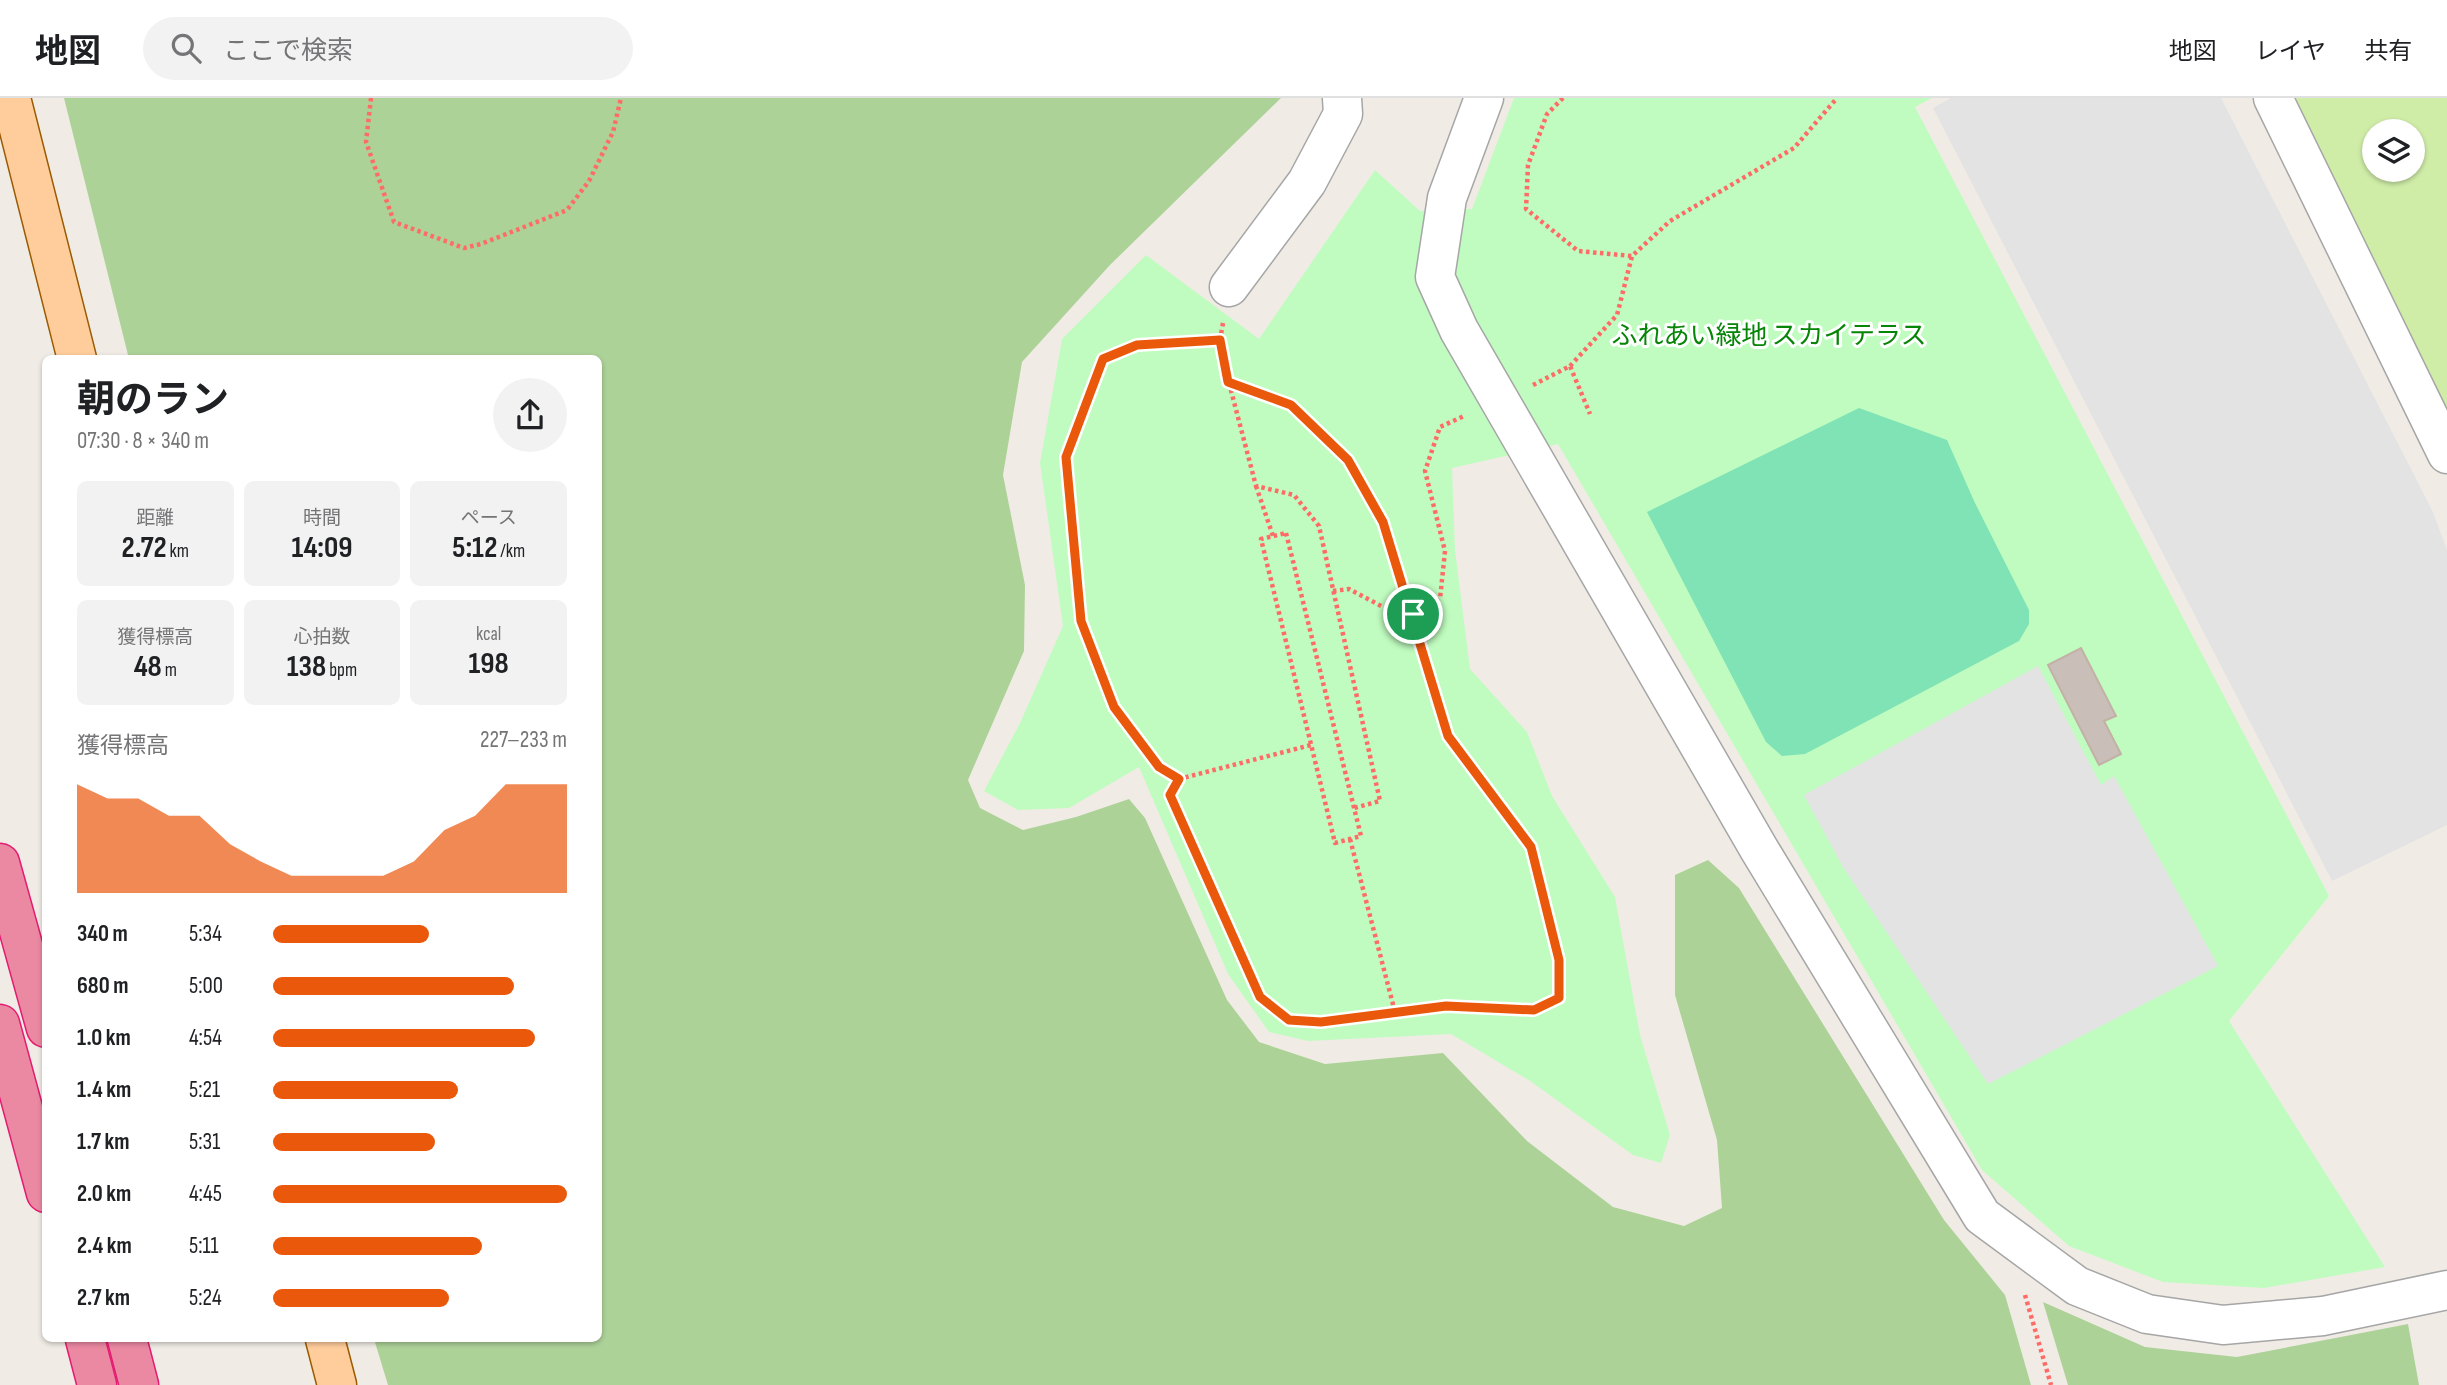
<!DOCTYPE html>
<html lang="ja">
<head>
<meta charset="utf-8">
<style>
  body { margin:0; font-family:"Sofia Sans Condensed","Noto Sans JP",sans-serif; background:#f2f2f2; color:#202124; height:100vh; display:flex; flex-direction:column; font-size:26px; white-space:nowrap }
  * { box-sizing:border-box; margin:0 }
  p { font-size:23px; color:#757577 }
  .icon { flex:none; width:38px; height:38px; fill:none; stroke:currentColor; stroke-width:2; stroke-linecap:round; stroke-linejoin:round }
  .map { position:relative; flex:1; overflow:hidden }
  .panel { position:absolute; left:42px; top:257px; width:560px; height:987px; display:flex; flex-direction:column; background:#fff; border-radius:10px; box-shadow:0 2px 5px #0004 }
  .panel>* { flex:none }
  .tools { position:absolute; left:2362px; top:21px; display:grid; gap:14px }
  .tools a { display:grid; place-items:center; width:63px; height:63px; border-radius:50%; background:#fff; box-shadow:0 2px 5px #0004; font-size:35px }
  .pin { position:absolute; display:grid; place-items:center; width:60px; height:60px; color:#fff; margin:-30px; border:4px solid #fff; border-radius:50%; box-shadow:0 2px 7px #0007 }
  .round { display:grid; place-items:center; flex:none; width:74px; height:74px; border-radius:37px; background:#f2f2f2 }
  .summary { display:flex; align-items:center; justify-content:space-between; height:119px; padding:0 35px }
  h1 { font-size:38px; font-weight:700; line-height:52px }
  .figures { display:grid; grid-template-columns:repeat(3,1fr); gap:10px; height:119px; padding:7px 35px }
  .figures div { display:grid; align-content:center; border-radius:10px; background:#f2f2f2; text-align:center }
  .figures b { font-size:30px; font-weight:700 }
  .figures small { font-size:19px; font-weight:400 }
  .figures p { font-size:19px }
  .chart { height:196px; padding:14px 35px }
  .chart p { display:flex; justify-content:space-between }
  .chart svg { width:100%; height:126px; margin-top:7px; fill:#ea580c; opacity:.7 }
  ul { padding:0 35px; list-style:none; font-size:23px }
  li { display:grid; grid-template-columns:112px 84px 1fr; align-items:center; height:52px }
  li i { height:18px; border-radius:9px; background:#ea580c }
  header { display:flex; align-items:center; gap:42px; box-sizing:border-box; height:98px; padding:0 35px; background:#fff; border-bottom:2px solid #e0e0e0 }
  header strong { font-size:33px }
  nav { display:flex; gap:38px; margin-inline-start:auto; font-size:24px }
  .search { width:490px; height:63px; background:#f2f2f2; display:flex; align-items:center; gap:18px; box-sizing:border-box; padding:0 24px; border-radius:38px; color:#757577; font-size:26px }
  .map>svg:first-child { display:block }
  .grass { fill:#d0eda8; fill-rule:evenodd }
  .forest { fill:#add298 }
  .park { fill:#c0fcc0 }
  .pitch { fill:#7fe3b5 }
  .parking { fill:#e3e3e3 }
  .building { fill:#c9beb8; stroke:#c3b1a6; stroke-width:2 }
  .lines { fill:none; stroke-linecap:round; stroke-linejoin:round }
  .minor-casing { stroke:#a6a6a6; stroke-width:41 }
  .major-casing { stroke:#9a5b00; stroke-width:41 }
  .highway-casing { stroke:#e41c71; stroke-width:41 }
  .path { stroke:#ff6b67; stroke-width:4.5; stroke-dasharray:3.5 3.5; stroke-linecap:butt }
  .minor { stroke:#fff; stroke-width:38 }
  .major { stroke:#ffcc9b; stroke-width:38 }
  .highway { stroke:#eb89a3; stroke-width:38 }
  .route-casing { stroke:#fff; stroke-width:14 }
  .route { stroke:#ea580c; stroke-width:9 }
  .labels { text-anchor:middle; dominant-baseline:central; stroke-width:6; stroke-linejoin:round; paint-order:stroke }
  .park-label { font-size:26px; fill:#068506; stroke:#fff }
</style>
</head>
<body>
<header>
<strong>地図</strong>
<div class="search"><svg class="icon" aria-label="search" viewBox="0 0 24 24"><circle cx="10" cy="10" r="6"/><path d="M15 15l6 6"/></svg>ここで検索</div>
<nav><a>地図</a><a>レイヤ</a><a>共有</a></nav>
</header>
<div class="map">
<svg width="2447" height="1287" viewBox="0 0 2447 1287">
  <rect width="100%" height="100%" fill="#f0ece5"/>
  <path class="grass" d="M2288,0h159v330zM2375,33h38v39h-38z"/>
  <g class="forest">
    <polygon points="64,0 1281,0 1110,167 1022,264 1003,377 1025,487 1024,553 968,682 980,710 1023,732 1076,719 1129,701 1145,720 1227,902 1259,944 1325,966 1443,955 1527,1043 1613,1109 1684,1128 1722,1110 1717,1042 1675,897 1675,777 1708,762 1739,790 1944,1122 2005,1197 2031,1287 388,1287 374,1241 598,1241 598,261 129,261"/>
    <polygon points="2043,1204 2145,1249 2237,1259 2408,1226 2419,1287 2068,1287"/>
  </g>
  <polygon class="park" points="1514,0 1932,0 1915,9 2329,798 2229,923 2385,1169 2264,1190 2163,1184 2069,1148 1982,1072 1558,346 1452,370 1455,452 1470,571 1527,634 1552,698 1615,799 1640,937 1670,1037 1661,1065 1633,1057 1530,983 1451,936 1308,943 1269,934 1228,876 1139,669 1069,710 1018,712 984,693 1020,625 1063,528 1040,365 1062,241 1146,157 1259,241 1375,72 1420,113 1472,111"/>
  <polygon class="pitch" points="1859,310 1947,342 1975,405 2029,512 2029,526 2019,543 1805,656 1782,658 1766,644 1647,414"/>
  <g class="parking">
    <polygon points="1951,0 2221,0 2433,414 2447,452 2447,727 2332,783 1933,10"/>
    <polygon points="2038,568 2101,687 2114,678 2218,868 1988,986 1843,769 1804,697"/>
  </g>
  <polygon class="building" points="2081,550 2116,618 2104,623 2121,656 2099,667 2048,567"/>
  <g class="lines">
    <g class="minor-casing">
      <g id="minor">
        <polyline points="1484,0 1447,100 1435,179 1459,232 1759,751 1982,1118 2077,1188 2147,1216 2223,1227 2323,1218 2447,1192"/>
        <polyline points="2273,0 2447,356"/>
        <polyline points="1229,189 1307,84 1343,16 1342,0"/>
      </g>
    </g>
    <g class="major-casing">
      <g id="major">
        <polyline points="11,0 77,261"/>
        <polyline points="325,1241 337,1287"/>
      </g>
    </g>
    <g class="highway-casing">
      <g id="highway">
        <polyline points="0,765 46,930"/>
        <polyline points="0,926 46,1095"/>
        <polyline points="85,1241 97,1287"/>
        <polyline points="127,1241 139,1287"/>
      </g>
    </g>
    <g class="path">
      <polyline points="371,0 366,44 394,124 464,150 481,146 567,112 589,83 613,34 621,0"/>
      <polyline points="1563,0 1547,16 1528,67 1526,111 1578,153 1632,158"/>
      <polyline points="1223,225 1220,242 1228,284 1291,307 1348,362 1383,424 1448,638 1531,749 1559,862 1559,900 1534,912 1446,908 1321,924 1289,922 1260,899 1170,697 1179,681 1311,647"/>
      <polyline points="1570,268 1617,217 1632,158 1670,123 1794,50 1837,0"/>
      <polyline points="1229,285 1256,388 1294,397 1319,428 1380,703 1354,710"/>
      <polyline points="1533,287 1570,268 1590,316"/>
      <polyline points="1256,388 1273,438"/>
      <polygon points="1286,435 1361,738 1335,745 1261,441"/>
      <polyline points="1333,493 1349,491 1383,509 1413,516 1440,501 1445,453 1425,373 1440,329 1464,318"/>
      <polyline points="1179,681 1159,669 1114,609 1081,523 1066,360 1103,261 1137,247 1220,242"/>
      <polyline points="1350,741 1395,914"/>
      <polyline points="2025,1197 2051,1287"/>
    </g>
    <use href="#minor" class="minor"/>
    <use href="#major" class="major"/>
    <use href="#highway" class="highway"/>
  </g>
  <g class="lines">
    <g class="route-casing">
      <polygon id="route" points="1220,242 1228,284 1291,307 1348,362 1383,424 1448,638 1531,749 1559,862 1559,900 1534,912 1446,908 1321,924 1289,922 1260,899 1170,697 1179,681 1159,669 1114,609 1081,523 1066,359 1103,261 1137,247"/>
    </g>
    <use href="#route" class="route"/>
  </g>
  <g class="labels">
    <g class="park-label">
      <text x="1769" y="238">ふれあい緑地 スカイテラス</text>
    </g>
  </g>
</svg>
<div class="tools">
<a><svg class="icon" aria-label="layers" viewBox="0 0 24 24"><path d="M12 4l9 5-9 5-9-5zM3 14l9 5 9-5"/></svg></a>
</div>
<div class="pin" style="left:1413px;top:516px;background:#1e9e55"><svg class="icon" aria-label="arrive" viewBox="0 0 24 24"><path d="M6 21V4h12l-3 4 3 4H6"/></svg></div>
<section class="panel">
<div class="summary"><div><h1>朝のラン</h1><p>07:30 · 8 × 340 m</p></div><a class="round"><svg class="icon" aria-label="share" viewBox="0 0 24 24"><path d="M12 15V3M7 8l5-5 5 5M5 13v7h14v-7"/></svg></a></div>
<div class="figures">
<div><p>距離</p><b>2.72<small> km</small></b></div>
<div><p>時間</p><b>14:09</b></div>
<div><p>ペース</p><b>5:12<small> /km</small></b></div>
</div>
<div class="figures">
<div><p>獲得標高</p><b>48<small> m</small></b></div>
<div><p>心拍数</p><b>138<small> bpm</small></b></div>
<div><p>kcal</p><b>198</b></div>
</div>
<div class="chart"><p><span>獲得標高</span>227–233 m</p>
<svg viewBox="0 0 160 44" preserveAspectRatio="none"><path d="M0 44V6L10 11L20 11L30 17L40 17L50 27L60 33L70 38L80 38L90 38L100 38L110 33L120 22L130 17L140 6L150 6L160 6V44z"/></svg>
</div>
<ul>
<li><b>340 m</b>5:34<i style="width:53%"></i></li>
<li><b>680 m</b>5:00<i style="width:82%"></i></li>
<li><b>1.0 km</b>4:54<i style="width:89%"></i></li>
<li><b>1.4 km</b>5:21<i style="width:63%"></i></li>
<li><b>1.7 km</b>5:31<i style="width:55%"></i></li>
<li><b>2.0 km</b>4:45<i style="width:100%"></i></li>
<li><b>2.4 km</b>5:11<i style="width:71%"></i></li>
<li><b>2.7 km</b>5:24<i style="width:60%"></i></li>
</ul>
</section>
</div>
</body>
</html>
